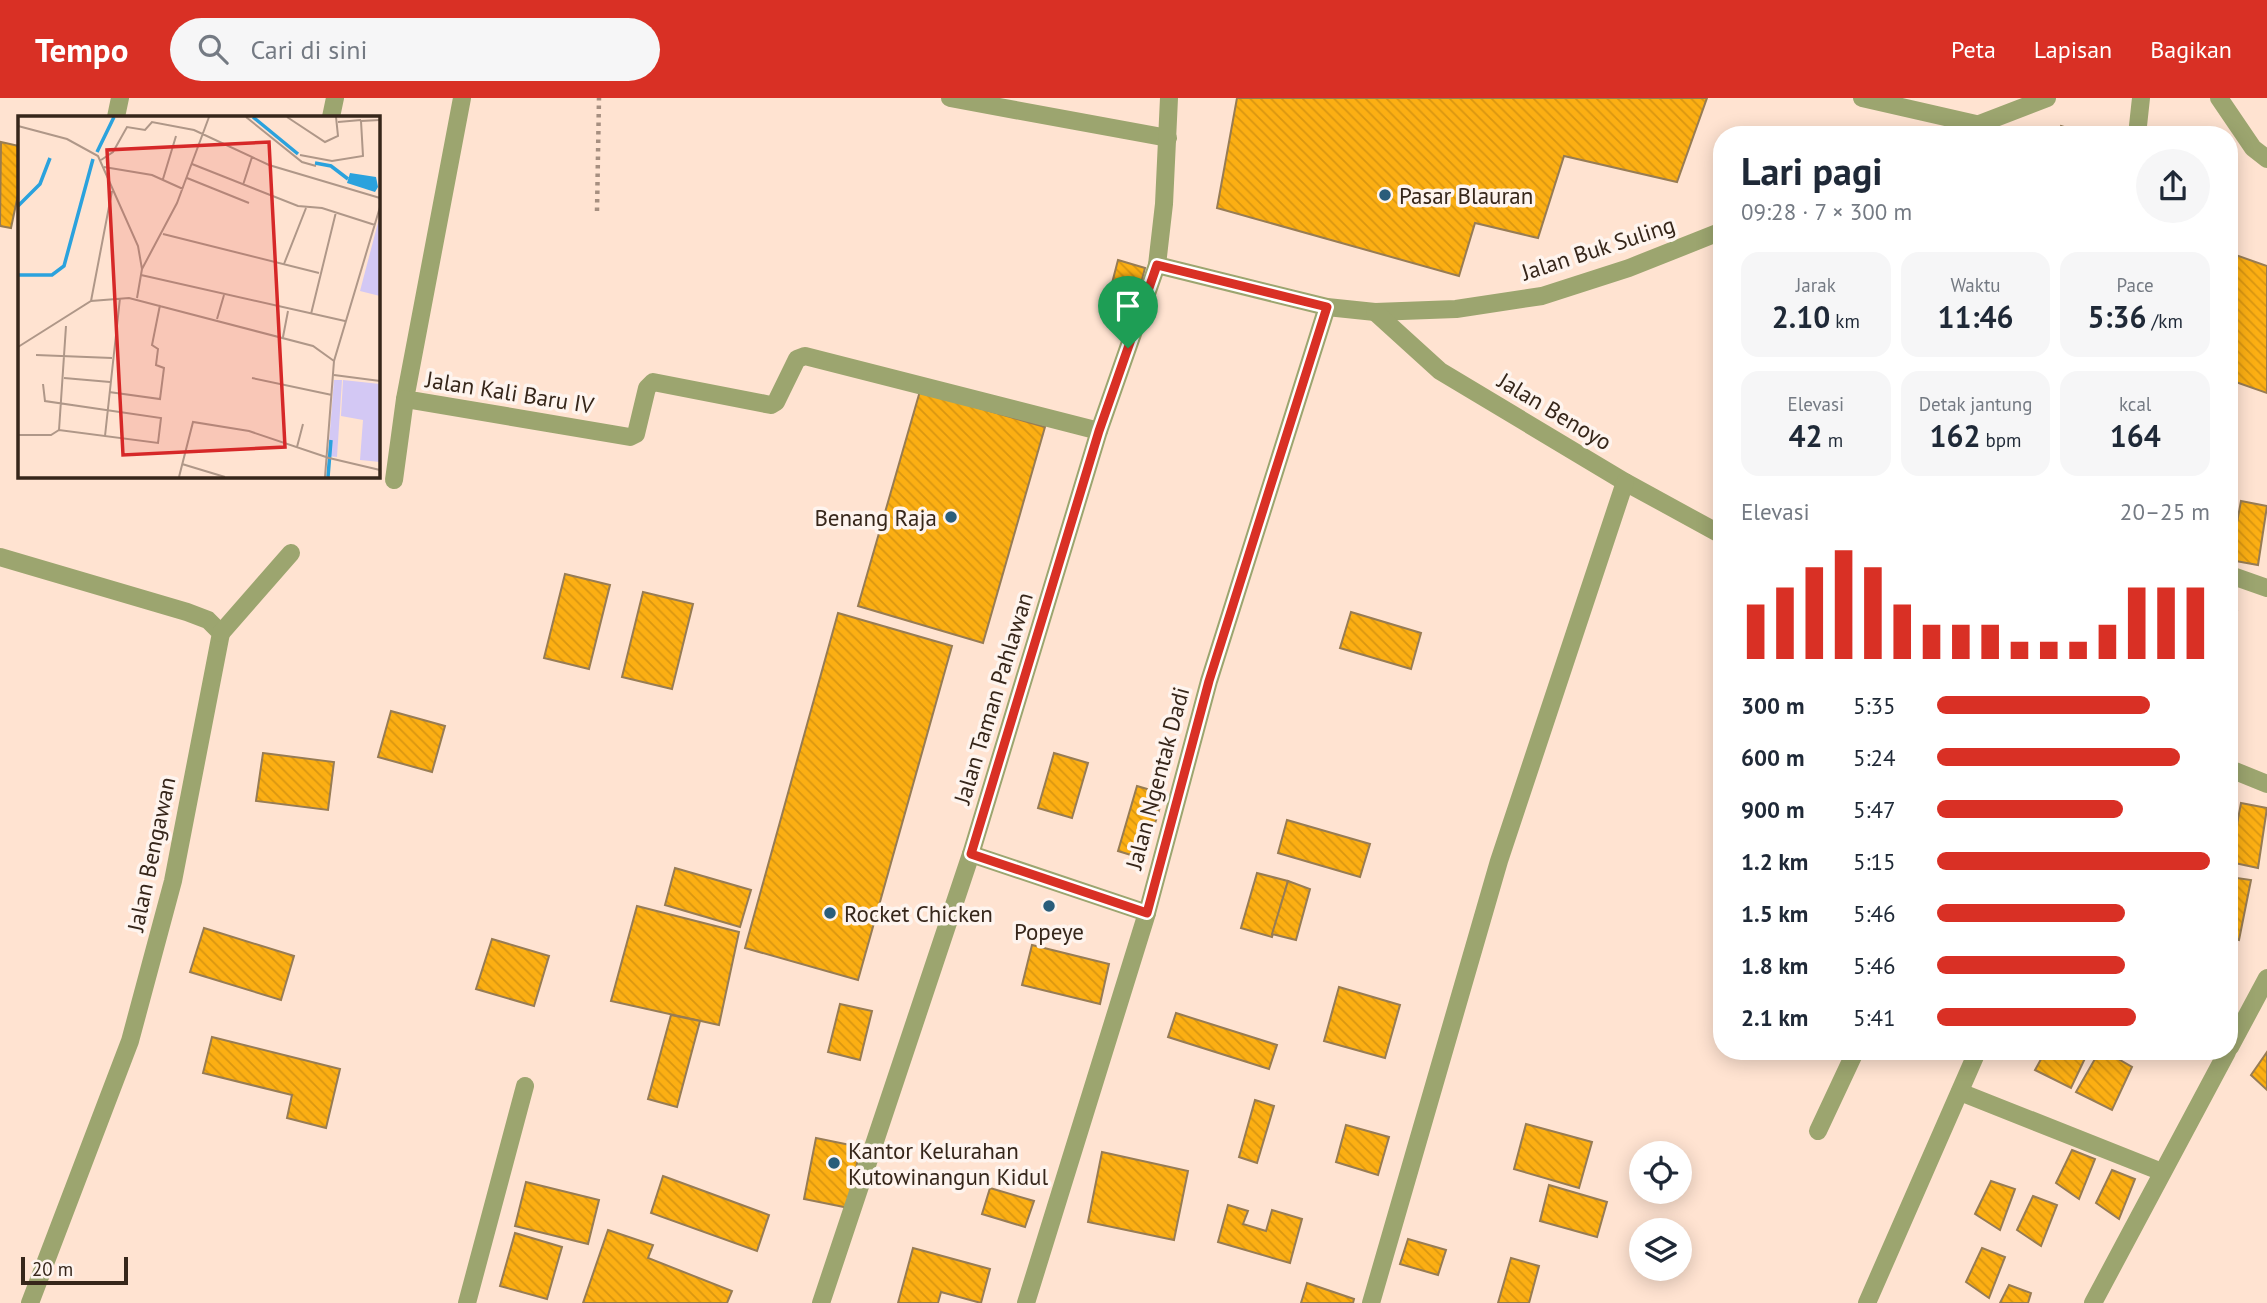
<!DOCTYPE html>
<html lang="id">
<head>
<meta charset="utf-8">
<style>
  body { margin:0; font-family:"PT Sans",sans-serif; background:#f6f6f7; color:#1f2937; height:100vh; display:flex; flex-direction:column; font-size:26px; white-space:nowrap }
  * { box-sizing:border-box; margin:0 }
  p { font-size:23px; color:#747a83 }
  .icon { flex:none; width:38px; height:38px; fill:none; stroke:currentColor; stroke-width:2; stroke-linecap:round; stroke-linejoin:round }
  .map { position:relative; flex:1; overflow:hidden }
  .sheet { position:absolute; left:1713px; top:28px; width:525px; height:934px; display:flex; flex-direction:column; background:#fff; border-radius:28px; box-shadow:0 4px 18px #0003 }
  .sheet>* { flex:none }
  .fabs { position:absolute; left:1629px; top:1043px; display:grid; gap:14px }
  .fabs a { display:grid; place-items:center; width:63px; height:63px; border-radius:50%; background:#fff; box-shadow:0 4px 18px #0003; font-size:35px }
  .scale { position:absolute; left:21px; bottom:18px; width:107px; box-sizing:border-box; padding-left:7px; border:4px solid #36261a; border-top:0; font-size:19px; line-height:24px; white-space:nowrap; color:#36261a; -webkit-text-stroke:5px #fef4ee; paint-order:stroke }
  .pin { position:absolute; display:grid; place-items:center; width:60px; height:60px; color:#fff; margin:-72px -30px; border-radius:50% 50% 50% 0; rotate:-45deg; box-shadow:0 0 7px #0007 }
  .pin .icon { rotate:45deg }
  .round { display:grid; place-items:center; flex:none; width:74px; height:74px; border-radius:37px; background:#f6f6f7 }
  .summary { display:flex; align-items:center; justify-content:space-between; height:119px; padding:0 28px }
  h1 { font-size:38px; font-weight:700; line-height:52px }
  .stats { display:grid; grid-template-columns:repeat(3,1fr); gap:10px; height:119px; padding:7px 28px }
  .stats div { display:grid; align-content:center; border-radius:18px; background:#f6f6f7; text-align:center }
  .stats b { font-size:30px; font-weight:700 }
  .stats small { font-size:19px; font-weight:400 }
  .stats p { font-size:19px }
  .chart { height:196px; padding:14px 28px }
  .chart p { display:flex; justify-content:space-between }
  .chart svg { width:100%; height:126px; margin-top:7px; stroke:#d93025; stroke-width:6 }
  ul { padding:0 28px; list-style:none; font-size:23px }
  li { display:grid; grid-template-columns:112px 84px 1fr; align-items:center; height:52px }
  li i { height:18px; border-radius:9px; background:#d93025 }
  header { display:flex; align-items:center; gap:42px; box-sizing:border-box; height:98px; padding:0 35px; background:#d93025; color:#fff }
  header strong { font-size:33px }
  nav { display:flex; gap:38px; margin-inline-start:auto; font-size:24px }
  .search { width:490px; height:63px; background:#f6f6f7; display:flex; align-items:center; gap:18px; box-sizing:border-box; padding:0 24px; border-radius:38px; color:#747a83; font-size:26px }
  .map>svg:first-child { display:block }
  .building { fill:url(#building-back-hatch); stroke:#977c54; stroke-width:2 }
  .lines { fill:none; stroke-linecap:round; stroke-linejoin:round }
  .path { stroke:#a68f80; stroke-width:4.5; stroke-dasharray:3.5 5; stroke-linecap:butt }
  .minor { stroke:#9ca56f; stroke-width:18 }
  .route-casing { stroke:#fff; stroke-width:14 }
  .route { stroke:#d93025; stroke-width:9 }
  .poi-dot { fill:#2a5d7a; stroke:#fef4ee; stroke-width:2.5 }
  .labels { text-anchor:middle; dominant-baseline:central; stroke-width:7; stroke-linejoin:round; paint-order:stroke }
  .poi-label { font-size:23px; fill:#36261a; stroke:#fef4ee; text-anchor:start }
  .street-label { font-size:23px; fill:#36261a; stroke:#fef4ee }
  .inset-river { fill:none; stroke:#2ba2dd; stroke-width:3.5 }
  .inset-road { fill:none; stroke:#af9788; stroke-width:2 }
  .view { fill:#d62828; fill-opacity:0.15; stroke:#d62828; stroke-width:3.5 }
  .inset-edge { fill:none; stroke:#36261a; stroke-width:3.5 }
</style>
</head>
<body>
<header>
<strong>Tempo</strong>
<div class="search"><svg class="icon" aria-label="search" viewBox="0 0 24 24"><circle cx="10" cy="10" r="6"/><path d="M15 15l6 6"/></svg>Cari di sini</div>
<nav><a>Peta</a><a>Lapisan</a><a>Bagikan</a></nav>
</header>
<div class="map">
<svg width="2267" height="1205" viewBox="0 0 2267 1205">
  <defs>
    <pattern id="building-back-hatch" width="6" height="6" patternUnits="userSpaceOnUse" patternTransform="scale(1.75)"><rect width="6" height="6" fill="#fcaf13"/><path d="M-1 5l2 2M0 0l6 6M5-1l2 2" fill="none" stroke="#d99611"/></pattern>
  </defs>
  <rect width="100%" height="100%" fill="#ffe3d1"/>
  <g class="building">
    <polygon points="1237,0 1707,0 1677,84 1564,58 1538,140 1475,125 1459,178 1217,110"/>
    <polygon points="2061,28 2088,37 2058,37"/>
    <polygon points="1,44 19,48 19,92 11,130 0,128"/>
    <polygon points="2230,155 2267,168 2267,295 2230,282"/>
    <polygon points="1118,162 1145,170 1130,228 1103,220"/>
    <polygon points="920,293 1045,329 983,545 858,508"/>
    <polygon points="2241,403 2267,408 2258,467 2230,462"/>
    <polygon points="565,476 610,487 589,571 544,560"/>
    <polygon points="643,494 693,506 672,591 622,579"/>
    <polygon points="2230,512 2237,513 2230,556"/>
    <polygon points="1351,514 1421,535 1411,571 1340,550"/>
    <polygon points="838,515 952,548 858,882 745,850"/>
    <polygon points="391,613 445,628 432,674 378,659"/>
    <polygon points="263,655 334,664 328,712 256,703"/>
    <polygon points="1054,655 1088,665 1072,720 1038,710"/>
    <polygon points="1137,688 1164,696 1144,761 1118,753"/>
    <polygon points="2241,705 2267,710 2258,770 2230,764"/>
    <polygon points="1287,722 1370,746 1360,779 1278,755"/>
    <polygon points="675,770 751,792 740,829 665,807"/>
    <polygon points="1257,775 1288,783 1272,839 1241,830"/>
    <polygon points="2230,779 2251,782 2239,842 2230,840"/>
    <polygon points="1288,783 1310,791 1296,842 1272,836"/>
    <polygon points="637,808 739,834 719,927 611,903"/>
    <polygon points="204,830 294,858 281,902 190,874"/>
    <polygon points="492,841 549,858 534,908 476,891"/>
    <polygon points="1032,847 1109,866 1100,906 1022,887"/>
    <polygon points="1339,889 1400,907 1385,960 1324,943"/>
    <polygon points="840,906 872,913 860,962 828,954"/>
    <polygon points="1176,915 1277,947 1269,971 1168,939"/>
    <polygon points="671,917 700,923 677,1009 648,1001"/>
    <polygon points="212,939 340,971 326,1030 287,1020 292,997 203,975"/>
    <polygon points="2045,954 2088,954 2071,990 2035,972"/>
    <polygon points="2099,954 2106,954 2132,969 2112,1012 2076,994"/>
    <polygon points="2267,954 2267,992 2251,977"/>
    <polygon points="1255,1002 1274,1008 1257,1065 1239,1059"/>
    <polygon points="1526,1026 1592,1044 1579,1090 1514,1071"/>
    <polygon points="1346,1027 1389,1039 1378,1077 1336,1064"/>
    <polygon points="816,1040 860,1049 849,1110 804,1101"/>
    <polygon points="2072,1052 2095,1061 2079,1101 2056,1085"/>
    <polygon points="1102,1054 1188,1073 1174,1142 1088,1124"/>
    <polygon points="2112,1072 2135,1081 2119,1121 2096,1105"/>
    <polygon points="663,1078 769,1117 757,1153 651,1115"/>
    <polygon points="1991,1083 2015,1091 2000,1132 1975,1116"/>
    <polygon points="526,1084 599,1102 588,1146 515,1128"/>
    <polygon points="1549,1087 1607,1104 1597,1139 1540,1123"/>
    <polygon points="990,1090 1034,1103 1025,1129 982,1116"/>
    <polygon points="2033,1098 2057,1107 2041,1148 2017,1132"/>
    <polygon points="1228,1107 1248,1113 1243,1126 1266,1133 1272,1112 1302,1121 1290,1165 1218,1144"/>
    <polygon points="608,1132 653,1147 648,1160 732,1193 727,1205 583,1205"/>
    <polygon points="515,1135 562,1149 547,1201 500,1188"/>
    <polygon points="1408,1141 1446,1152 1438,1177 1400,1166"/>
    <polygon points="913,1150 990,1171 981,1205 941,1194 938,1205 898,1205"/>
    <polygon points="1982,1150 2005,1159 1989,1200 1966,1184"/>
    <polygon points="1511,1160 1539,1168 1529,1205 1498,1205"/>
    <polygon points="1307,1185 1354,1201 1353,1205 1301,1205"/>
    <polygon points="2009,1187 2031,1195 2028,1205 2000,1205"/>
  </g>
  <g class="lines">
    <polyline class="path" points="597,113 599,0"/>
    <g class="minor">
      <polyline points="462,0 405,301 630,339 636,336 647,290 653,284 771,307 776,304 797,261 805,258 1099,333"/>
      <polyline points="950,0 1168,40"/>
      <polyline points="1862,0 1976,26"/>
      <polyline points="2219,0 2253,50 2267,61"/>
      <polyline points="116,19 120,0"/>
      <polyline points="331,19 335,0"/>
      <polyline points="1951,37 2047,0"/>
      <polyline points="2137,37 2141,0"/>
      <polyline points="1157,167 1327,209 1375,214 1456,211 1542,198 1629,170 1722,133"/>
      <polyline points="1375,214 1440,273 1625,384 1722,437"/>
      <polyline points="394,382 405,301"/>
      <polyline points="0,459 187,514 208,522 221,535 173,783 130,943 30,1205"/>
      <polyline points="2230,477 2267,490"/>
      <polyline points="221,535 291,455"/>
      <polyline points="2230,671 2267,686"/>
      <polyline points="971,756 1147,815"/>
      <polyline points="2230,949 2267,880"/>
      <polyline points="1960,994 2162,1074"/>
      <polyline points="1818,1033 1855,954"/>
      <polyline points="467,1205 525,988"/>
      <polyline points="821,1205 971,756 1099,333 1157,167 1164,106 1169,0"/>
      <polyline points="1026,1205 1147,815 1209,583 1327,209"/>
      <polyline points="1371,1205 1499,763 1625,384"/>
      <polyline points="1867,1205 1977,954"/>
      <polyline points="2093,1205 2227,954"/>
    </g>
  </g>
  <g class="lines">
    <g class="route-casing">
      <polygon id="route" points="1157,167 1327,209 1209,583 1147,815 971,756 1099,333"/>
    </g>
    <use href="#route" class="route"/>
  </g>
  <g class="poi-dot">
    <circle cx="1385" cy="97" r="7"/>
    <circle cx="951" cy="419" r="7"/>
    <circle cx="1049" cy="808" r="7"/>
    <circle cx="830" cy="815" r="7"/>
    <circle cx="834" cy="1065" r="7"/>
  </g>
  <g class="labels">
    <g class="poi-label">
      <text x="1399" y="97">Pasar Blauran</text>
      <text x="937" y="419" text-anchor="end">Benang Raja</text>
      <text x="844" y="815">Rocket Chicken</text>
      <text x="1049" y="833" text-anchor="middle">Popeye</text>
      <text x="848" y="1052">Kantor Kelurahan<tspan x="848" dy="26">Kutowinangun Kidul</tspan></text>
    </g>
    <g class="street-label">
      <text transform="translate(1598 150) rotate(-18)">Jalan Buk Suling</text>
      <text transform="translate(510 294) rotate(9)">Jalan Kali Baru IV</text>
      <text transform="translate(1555 313) rotate(31)">Jalan Benoyo</text>
      <text transform="translate(993 600) rotate(-73)">Jalan Taman Pahlawan</text>
      <text transform="translate(1157 680) rotate(-75)">Jalan Ngentak Dadi</text>
      <text transform="translate(151 756) rotate(-78)">Jalan Bengawan</text>
    </g>
  </g>
  <g transform="translate(18 18)">
    <rect width="362" height="362" fill="#ffe3d1"/>
    <path d="M362,99v81l-20,-5zM325,264l37,4v78l-20,-2 3,-40 -22,-4z" fill="#d3c8f4"/>
    <path d="M316,264h8l-5,77 -9,-1z" fill="#d3c8f4"/>
    <path d="M332,57l26,4 2,10 -3,5 -28,-9z" fill="#2ba2dd"/>
    <path class="inset-river" d="M235,1l45,37M79,36l17,-35M297,47l16,3 17,13M0,90l22,-22 10,-26M0,159h34l12,-9 29,-107M310,361l3,-37"/>
    <path class="inset-road" d="M228,1l56,45 14,4M269,1l38,25 13,-6 -2,-19M320,6l23,-2M0,10l49,13 31,17 40,90 4,23 -5,29M282,39l32,6 31,-5 -2,-35 19,-1M83,44l12,-8 14,-25 18,3 7,-8 42,8 75,35 111,33M174,48l106,42 24,2 53,17M86,51l48,8 31,14M169,62l62,25M145,63l13,-43M225,69l9,-28M145,118l156,39M266,148l22,-56M124,153l35,-66 32,-86M123,159l204,46M73,185l21,-110M293,198l25,-102M199,203l7,-24M265,221l5,-26M0,231l73,-46 38,-3 184,48 21,15M18,239l76,3M316,259l46,6M46,262l46,4M234,262l80,17M91,276l51,7 4,-31 -8,-3 2,-16 -6,-4 8,-40M41,314l7,-104M0,319h33l8,-5 99,13 3,-25 -116,-17 -2,-17M87,320l15,-138M279,331l6,-23M164,348l43,13M161,361l14,-55 56,9 80,27 51,12M307,361l9,-116 46,-154"/>
    <path class="view" d="M251,26l16,305 -162,8 -16,-305z"/>
    <rect width="362" height="362" class="inset-edge"/>
  </g>
</svg>
<div class="fabs">
<a><svg class="icon" aria-label="locate" viewBox="0 0 24 24"><circle cx="12" cy="12" r="6"/><path d="M12 2v4M12 18v4M2 12h4M18 12h4"/></svg></a>
<a><svg class="icon" aria-label="layers" viewBox="0 0 24 24"><path d="M12 4l9 5-9 5-9-5zM3 14l9 5 9-5"/></svg></a>
</div>
<div class="scale">20 m</div>
<div class="pin" style="left:1128px;top:250px;background:#1e9e55"><svg class="icon" aria-label="arrive" viewBox="0 0 24 24"><path d="M6 21V4h12l-3 4 3 4H6"/></svg></div>
<section class="sheet">
<div class="summary"><div><h1>Lari pagi</h1><p>09:28 · 7 × 300 m</p></div><a class="round"><svg class="icon" aria-label="share" viewBox="0 0 24 24"><path d="M12 15V3M7 8l5-5 5 5M5 13v7h14v-7"/></svg></a></div>
<div class="stats">
<div><p>Jarak</p><b>2.10<small> km</small></b></div>
<div><p>Waktu</p><b>11:46</b></div>
<div><p>Pace</p><b>5:36<small> /km</small></b></div>
</div>
<div class="stats">
<div><p>Elevasi</p><b>42<small> m</small></b></div>
<div><p>Detak jantung</p><b>162<small> bpm</small></b></div>
<div><p>kcal</p><b>164</b></div>
</div>
<div class="chart"><p><span>Elevasi</span>20–25 m</p>
<svg viewBox="0 0 160 44" preserveAspectRatio="none"><path d="M5 44V25M15 44V19M25 44V12M35 44V6M45 44V12M55 44V25M65 44V32M75 44V32M85 44V32M95 44V38M105 44V38M115 44V38M125 44V32M135 44V19M145 44V19M155 44V19"/></svg>
</div>
<ul>
<li><b>300 m</b>5:35<i style="width:78%"></i></li>
<li><b>600 m</b>5:24<i style="width:89%"></i></li>
<li><b>900 m</b>5:47<i style="width:68%"></i></li>
<li><b>1.2 km</b>5:15<i style="width:100%"></i></li>
<li><b>1.5 km</b>5:46<i style="width:69%"></i></li>
<li><b>1.8 km</b>5:46<i style="width:69%"></i></li>
<li><b>2.1 km</b>5:41<i style="width:73%"></i></li>
</ul>
</section>
</div>
</body>
</html>
